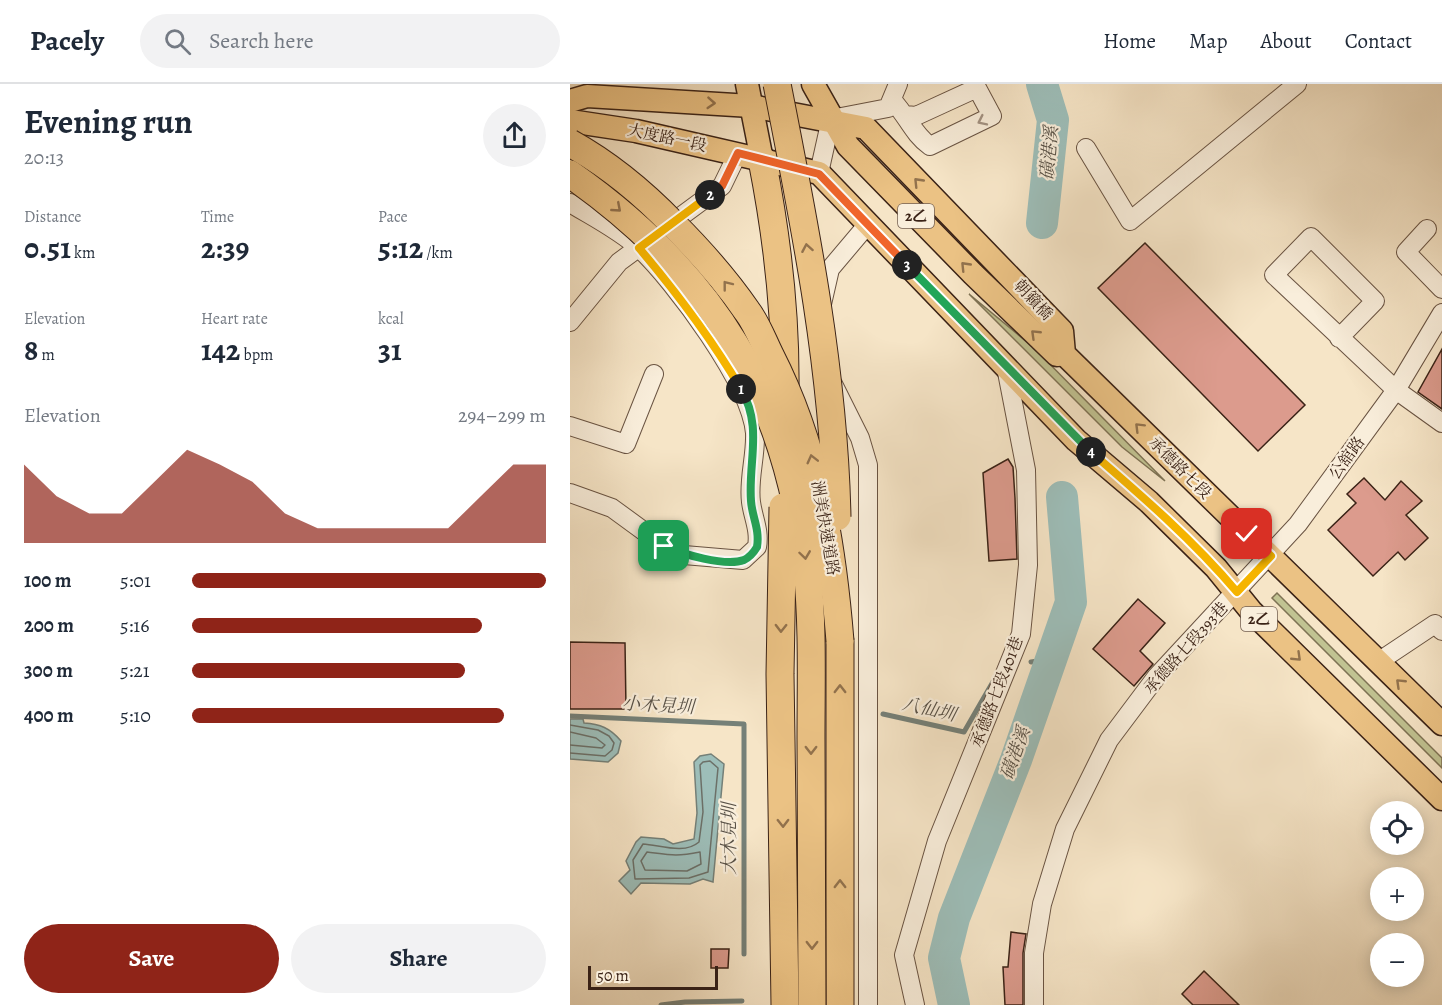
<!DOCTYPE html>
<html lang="en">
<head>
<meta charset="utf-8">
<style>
  body { margin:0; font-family:Alegreya,"Noto Serif TC",serif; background:#f2f2f3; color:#1f2937; height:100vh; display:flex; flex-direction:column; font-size:22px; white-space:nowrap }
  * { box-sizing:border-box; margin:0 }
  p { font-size:20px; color:#747a83 }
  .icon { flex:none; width:33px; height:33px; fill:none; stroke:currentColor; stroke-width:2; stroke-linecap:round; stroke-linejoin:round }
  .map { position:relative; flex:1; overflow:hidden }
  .sheet { display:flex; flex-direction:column; background:#fff; width:570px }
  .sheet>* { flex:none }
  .fabs { position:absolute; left:800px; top:717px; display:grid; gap:12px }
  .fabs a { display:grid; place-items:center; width:54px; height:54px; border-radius:50%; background:#fff; box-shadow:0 3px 15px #0003; font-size:30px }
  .scale { position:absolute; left:18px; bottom:15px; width:130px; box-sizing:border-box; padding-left:6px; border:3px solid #3a2216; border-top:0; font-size:16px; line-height:21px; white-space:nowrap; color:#3a2216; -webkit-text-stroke:4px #f9eedb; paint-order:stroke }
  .pin { position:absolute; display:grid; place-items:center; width:51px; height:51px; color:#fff; margin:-26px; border-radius:12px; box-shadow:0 3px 9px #0006 }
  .km { position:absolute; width:30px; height:30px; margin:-15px; border-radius:50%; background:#222; color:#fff; font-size:16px; line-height:30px; text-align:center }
  .round { display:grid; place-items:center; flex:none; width:63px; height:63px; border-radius:32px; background:#f2f2f3 }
  .overview { display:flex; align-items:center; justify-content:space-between; height:102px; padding:0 24px }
  h1 { font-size:33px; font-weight:600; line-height:45px }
  .figures { display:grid; grid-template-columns:repeat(3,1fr); gap:9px; height:102px; padding:6px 24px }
  .figures div { display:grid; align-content:center }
  .figures b { font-size:30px; font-weight:600 }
  .figures small { font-size:16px; font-weight:400 }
  .figures p { font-size:16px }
  .chart { height:168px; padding:12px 24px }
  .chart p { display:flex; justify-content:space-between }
  .chart svg { width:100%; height:108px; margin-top:6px; fill:#8f2418; opacity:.7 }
  .button { display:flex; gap:12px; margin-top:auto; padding:12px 24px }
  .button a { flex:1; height:69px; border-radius:36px; background:#8f2418; color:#fff; font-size:24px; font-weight:600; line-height:69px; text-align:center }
  .button a+a { background:#f2f2f3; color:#1f2937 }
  ul { padding:0 24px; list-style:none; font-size:20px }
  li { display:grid; grid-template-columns:96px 72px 1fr; align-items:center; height:45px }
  li i { height:15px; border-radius:8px; background:#8f2418 }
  header { display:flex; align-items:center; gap:36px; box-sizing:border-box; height:84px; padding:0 30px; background:#fff; border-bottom:2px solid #e0e1e3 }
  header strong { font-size:28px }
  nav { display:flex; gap:33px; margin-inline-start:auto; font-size:21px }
  .search { width:420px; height:54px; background:#f2f2f3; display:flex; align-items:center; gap:15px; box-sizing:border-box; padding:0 21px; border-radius:33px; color:#747a83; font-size:22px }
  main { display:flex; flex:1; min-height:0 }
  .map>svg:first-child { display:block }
  .green { fill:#c1c392; stroke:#7e7254; stroke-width:1.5 }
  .water { fill:#9dbeb9; stroke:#758078; stroke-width:1.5 }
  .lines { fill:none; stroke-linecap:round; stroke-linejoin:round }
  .shore { stroke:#6c7068; stroke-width:1.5 }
  .stream { stroke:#758078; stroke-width:5 }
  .river { stroke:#9dbeb9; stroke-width:32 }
  .building { fill:#dc9b8d; stroke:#3a2216; stroke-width:1.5 }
  .minor-casing { stroke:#695342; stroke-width:20 }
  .major-casing { stroke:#3a2216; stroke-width:25 }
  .highway-casing { stroke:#3a2216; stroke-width:29 }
  .minor { stroke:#f9eedb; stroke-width:18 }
  .major { stroke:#ebc284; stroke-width:22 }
  .highway { stroke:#ebc284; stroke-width:27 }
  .highway-bridge-casing { stroke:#3a2216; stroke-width:29; stroke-linecap:butt }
  .highway-bridge { stroke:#ebc284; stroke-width:27 }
  .oneway { stroke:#92724d }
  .oneway2 { stroke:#a39282 }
  .split-1-casing { stroke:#fff; stroke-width:12 }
  .split-2-casing { stroke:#fff; stroke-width:12 }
  .split-3-casing { stroke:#fff; stroke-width:12 }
  .split-4-casing { stroke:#fff; stroke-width:12 }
  .split-5-casing { stroke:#fff; stroke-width:12 }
  .split-1 { stroke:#22a559; stroke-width:8 }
  .split-2 { stroke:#f5b400; stroke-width:8 }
  .split-3 { stroke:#f0652b; stroke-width:8 }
  .split-4 { stroke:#22a559; stroke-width:8 }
  .split-5 { stroke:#f5b400; stroke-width:8 }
  .labels { text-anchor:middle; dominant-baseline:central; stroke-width:4.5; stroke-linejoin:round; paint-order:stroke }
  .shield { fill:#f9eedb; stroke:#735f51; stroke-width:1.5 }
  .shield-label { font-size:15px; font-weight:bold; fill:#3a2216 }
  .street-label { font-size:16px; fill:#3a2216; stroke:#f9eedb }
  .water-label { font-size:18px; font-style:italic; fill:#585147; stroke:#f9eedb }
</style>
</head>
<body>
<header>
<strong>Pacely</strong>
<div class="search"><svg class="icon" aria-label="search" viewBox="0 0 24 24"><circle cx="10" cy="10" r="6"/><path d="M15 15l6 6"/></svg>Search here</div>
<nav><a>Home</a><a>Map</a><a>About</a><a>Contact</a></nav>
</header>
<main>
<section class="sheet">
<div class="overview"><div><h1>Evening run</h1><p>20:13</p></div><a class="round"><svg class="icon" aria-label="share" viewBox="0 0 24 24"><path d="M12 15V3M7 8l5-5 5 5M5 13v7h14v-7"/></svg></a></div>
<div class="figures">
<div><p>Distance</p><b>0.51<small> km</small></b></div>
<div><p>Time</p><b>2:39</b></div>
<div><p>Pace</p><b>5:12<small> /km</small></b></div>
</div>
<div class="figures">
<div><p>Elevation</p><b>8<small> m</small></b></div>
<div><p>Heart rate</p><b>142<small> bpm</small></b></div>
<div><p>kcal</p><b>31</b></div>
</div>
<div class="chart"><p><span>Elevation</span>294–299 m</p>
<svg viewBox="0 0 160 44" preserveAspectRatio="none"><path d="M0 44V12L10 25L20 32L30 32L40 19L50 6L60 12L70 19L80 32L90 38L100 38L110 38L120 38L130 38L140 25L150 12L160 12V44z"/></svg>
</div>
<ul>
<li><b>100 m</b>5:01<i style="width:100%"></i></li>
<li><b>200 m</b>5:16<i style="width:82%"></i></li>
<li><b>300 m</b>5:21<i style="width:77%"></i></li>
<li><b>400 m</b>5:10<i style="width:88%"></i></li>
</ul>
<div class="button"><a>Save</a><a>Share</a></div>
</section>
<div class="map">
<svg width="872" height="921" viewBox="0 0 872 921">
  <rect width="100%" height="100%" fill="#f6e5c7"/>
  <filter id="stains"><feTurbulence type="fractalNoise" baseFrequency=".00333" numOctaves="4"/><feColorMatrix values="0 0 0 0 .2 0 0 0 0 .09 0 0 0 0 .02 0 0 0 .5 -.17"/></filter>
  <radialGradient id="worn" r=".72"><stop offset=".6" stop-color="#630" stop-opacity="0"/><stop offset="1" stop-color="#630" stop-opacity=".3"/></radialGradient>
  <g class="green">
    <polygon points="399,210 463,263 595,397 552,363"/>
    <polygon points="707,509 872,674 872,684 702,514"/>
  </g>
  <g class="water">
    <path d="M0,635h13l1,4c16,1 26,5 37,18l-3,12 -10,9 -38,-3z"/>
    <polygon points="141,670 154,680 143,798 133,795 120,800 71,799 61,810 49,797 60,786 56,777 66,758 71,753 94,755 103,760 124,755 127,729 124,678 130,672"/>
  </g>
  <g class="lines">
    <g class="shore">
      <polyline points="0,641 28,646 39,652 44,659 42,666 35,672 0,669"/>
      <polyline points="0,648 26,654 35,661 32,664 0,661"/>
      <path d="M133,678l7,-1 8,7 -10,104 -19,6 -54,1 -2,-19 10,-16c17,1 41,11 56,-2l4,-30 -3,-47z"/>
      <path d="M77,768c23,3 29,5 53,0l1,12 -14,7 -42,-1 -4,-9z"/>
    </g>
    <g class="stream">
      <polyline points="461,578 482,575"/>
      <polyline points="313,630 394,648 424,596"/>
      <polyline points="0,632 174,640 174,870"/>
      <polyline points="91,921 115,918 172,917"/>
    </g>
    <g class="river">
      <polyline points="472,139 483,36 472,0"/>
      <polyline points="384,921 374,874 384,834 446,676 501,518 492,413"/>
    </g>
  </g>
  <g class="building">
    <polygon points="575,159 735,321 688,367 528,204"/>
    <polygon points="872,265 872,325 848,308"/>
    <polygon points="438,375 443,383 445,414 447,475 419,477 413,389"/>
    <polygon points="794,394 815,416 831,397 852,417 836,431 858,454 835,476 828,468 803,492 758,446 786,419 777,410"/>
    <polygon points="568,515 595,539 570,567 583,580 564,602 523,565"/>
    <polygon points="0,558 55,559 56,625 0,625"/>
    <polygon points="441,848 456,850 453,869 453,921 435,921 433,883 438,883"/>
    <polygon points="141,865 159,865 158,884 141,884"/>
    <polygon points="634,887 669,921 623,921 612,910"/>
  </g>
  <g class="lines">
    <g class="minor-casing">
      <g id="minor">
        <path d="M323,17c14,15 21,34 37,45l62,-30 -15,-28 -61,28 -11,-1"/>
        <polyline points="516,64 560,137 727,0"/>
        <polyline points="249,89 261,35 318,24 328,0"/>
        <path d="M0,119c23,14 49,27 69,45 36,34 112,136 116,185 1,23 -7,47 -4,69 2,16 9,28 6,45l-14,13 -59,-5 -20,-9 -52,-38 -42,-15"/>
        <polyline points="857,145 836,168 872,205"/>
        <polyline points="252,220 260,185 298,140"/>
        <polyline points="0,238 49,178 152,102 168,69"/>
        <polyline points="769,254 805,217 741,153 704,191 826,306 872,339"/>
        <polyline points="263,300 290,354 298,381 298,921"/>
        <polyline points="0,342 56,360 84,290"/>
        <polyline points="808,578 865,540 872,547"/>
        <polyline points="345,921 334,871 367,757 451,550 458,481 456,386 436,283"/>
        <polyline points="464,921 464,869 472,820 495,745 539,656 587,592 728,440 826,306 872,229"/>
      </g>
    </g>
    <g class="major-casing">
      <g id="major">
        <polyline points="177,0 192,76"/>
        <polyline points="243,0 278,62 403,190 487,271 494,270"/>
        <polyline points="0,17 17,12 181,22 296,44 492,247 494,270 872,640"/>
        <polyline points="0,37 66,47 249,89 506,356 579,418 646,484 681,527 872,715"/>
      </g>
    </g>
    <g class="highway-casing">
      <g id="highway">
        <path d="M192,76c15,76 24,154 23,231"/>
        <polyline points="270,921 270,557"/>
      </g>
    </g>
    <use href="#minor" class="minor"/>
    <use href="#major" class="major"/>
    <use href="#highway" class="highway"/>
    <g class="highway-bridge-casing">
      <g id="highway-bridge">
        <path d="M207,0c28,142 57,287 60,433"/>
        <path d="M0,59c38,21 73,50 103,81 27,27 52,55 74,87 10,13 16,30 23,44 46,90 62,186 70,286"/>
        <path d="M0,90c144,101 216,220 237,395 6,56 4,113 4,170 0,89 1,177 1,266"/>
        <polyline points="213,423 210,590 215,921"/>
      </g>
    </g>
    <use href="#highway-bridge" class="highway-bridge"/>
  </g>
  <defs><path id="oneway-chevron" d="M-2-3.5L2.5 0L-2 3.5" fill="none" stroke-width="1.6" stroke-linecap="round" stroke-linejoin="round" transform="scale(1.5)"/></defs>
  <g class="oneway">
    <use href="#oneway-chevron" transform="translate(141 19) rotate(4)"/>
    <use href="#oneway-chevron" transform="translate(348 98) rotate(-134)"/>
    <use href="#oneway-chevron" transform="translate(47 124) rotate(41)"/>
    <use href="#oneway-chevron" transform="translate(237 164) rotate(-100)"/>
    <use href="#oneway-chevron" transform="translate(395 182) rotate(-134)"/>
    <use href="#oneway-chevron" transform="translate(157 201) rotate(-128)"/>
    <use href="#oneway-chevron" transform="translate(465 250) rotate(-136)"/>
    <use href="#oneway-chevron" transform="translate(569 343) rotate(-135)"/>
    <use href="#oneway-chevron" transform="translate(242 375) rotate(-104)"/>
    <use href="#oneway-chevron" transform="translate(235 471) rotate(82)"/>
    <use href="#oneway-chevron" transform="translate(211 544) rotate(91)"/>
    <use href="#oneway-chevron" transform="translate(727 573) rotate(44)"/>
    <use href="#oneway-chevron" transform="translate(830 599) rotate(-136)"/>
    <use href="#oneway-chevron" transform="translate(270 605) rotate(-90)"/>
    <use href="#oneway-chevron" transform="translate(241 666) rotate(90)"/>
    <use href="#oneway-chevron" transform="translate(213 739) rotate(89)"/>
    <use href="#oneway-chevron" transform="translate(270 800) rotate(-90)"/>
    <use href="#oneway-chevron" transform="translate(242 861) rotate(90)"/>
  </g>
  <use class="oneway2" href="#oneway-chevron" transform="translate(412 37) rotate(154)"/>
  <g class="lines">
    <g class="split-1-casing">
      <path id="split-1" d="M94,462c18,8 61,21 80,14 6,-3 10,-8 13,-13 3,-18 -5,-30 -6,-46 -3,-40 12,-74 -10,-112"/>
    </g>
    <g class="split-2-casing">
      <path id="split-2" d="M140,111l-71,53c38,45 72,90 102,141"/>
    </g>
    <g class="split-3-casing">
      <polyline id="split-3" points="140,111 152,102 168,69 249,90 337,181"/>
    </g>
    <g class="split-4-casing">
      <polyline id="split-4" points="337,181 521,368"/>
    </g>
    <g class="split-5-casing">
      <path id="split-5" d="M521,368c51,44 102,88 146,140l34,-36 -24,-22"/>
    </g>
    <use href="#split-1" class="split-1"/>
    <use href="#split-2" class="split-2"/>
    <use href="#split-3" class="split-3"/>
    <use href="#split-4" class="split-4"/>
    <use href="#split-5" class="split-5"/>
  </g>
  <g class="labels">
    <g class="shield">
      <rect x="328" y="120" width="36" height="24" rx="4.5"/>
      <rect x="671" y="523" width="36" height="24" rx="4.5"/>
    </g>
    <g class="shield-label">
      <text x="346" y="132">2乙</text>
      <text x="689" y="535">2乙</text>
    </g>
    <g class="street-label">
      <text transform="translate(97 54) rotate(12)">大度路一段</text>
      <text transform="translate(463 216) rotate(47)">朝籟橋</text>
      <text transform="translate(777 374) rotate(-54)">公舘路</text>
      <text transform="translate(610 384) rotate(45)">承德路七段</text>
      <text transform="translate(255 444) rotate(80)">洲美快速道路</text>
      <text transform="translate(616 564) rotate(-48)">承德路七段393巷</text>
      <text transform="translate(427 608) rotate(-69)">承德路七段401巷</text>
    </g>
    <g class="water-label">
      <text transform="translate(479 69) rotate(-85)">磺港溪</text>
      <text transform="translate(88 621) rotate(3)">小木見圳</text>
      <text transform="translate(359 625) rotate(13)">八仙圳</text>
      <text transform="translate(445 669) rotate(-70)">磺港溪</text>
      <text transform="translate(159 755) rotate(-90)">大木見圳</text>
    </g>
  </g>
  <rect width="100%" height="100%" filter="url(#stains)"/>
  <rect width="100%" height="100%" fill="url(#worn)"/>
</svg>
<div class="fabs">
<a><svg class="icon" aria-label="locate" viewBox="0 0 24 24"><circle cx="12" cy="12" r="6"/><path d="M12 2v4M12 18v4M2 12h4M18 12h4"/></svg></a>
<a>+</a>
<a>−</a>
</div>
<div class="scale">50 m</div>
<div class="pin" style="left:94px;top:462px;background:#1e9e55"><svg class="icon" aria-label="arrive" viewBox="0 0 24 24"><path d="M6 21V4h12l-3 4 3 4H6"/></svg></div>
<div class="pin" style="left:677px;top:450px;background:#d93025"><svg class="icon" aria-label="check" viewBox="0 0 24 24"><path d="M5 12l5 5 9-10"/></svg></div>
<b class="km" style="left:171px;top:305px">1</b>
<b class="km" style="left:140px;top:111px">2</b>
<b class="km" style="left:337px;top:181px">3</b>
<b class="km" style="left:521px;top:368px">4</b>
</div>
</main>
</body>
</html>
